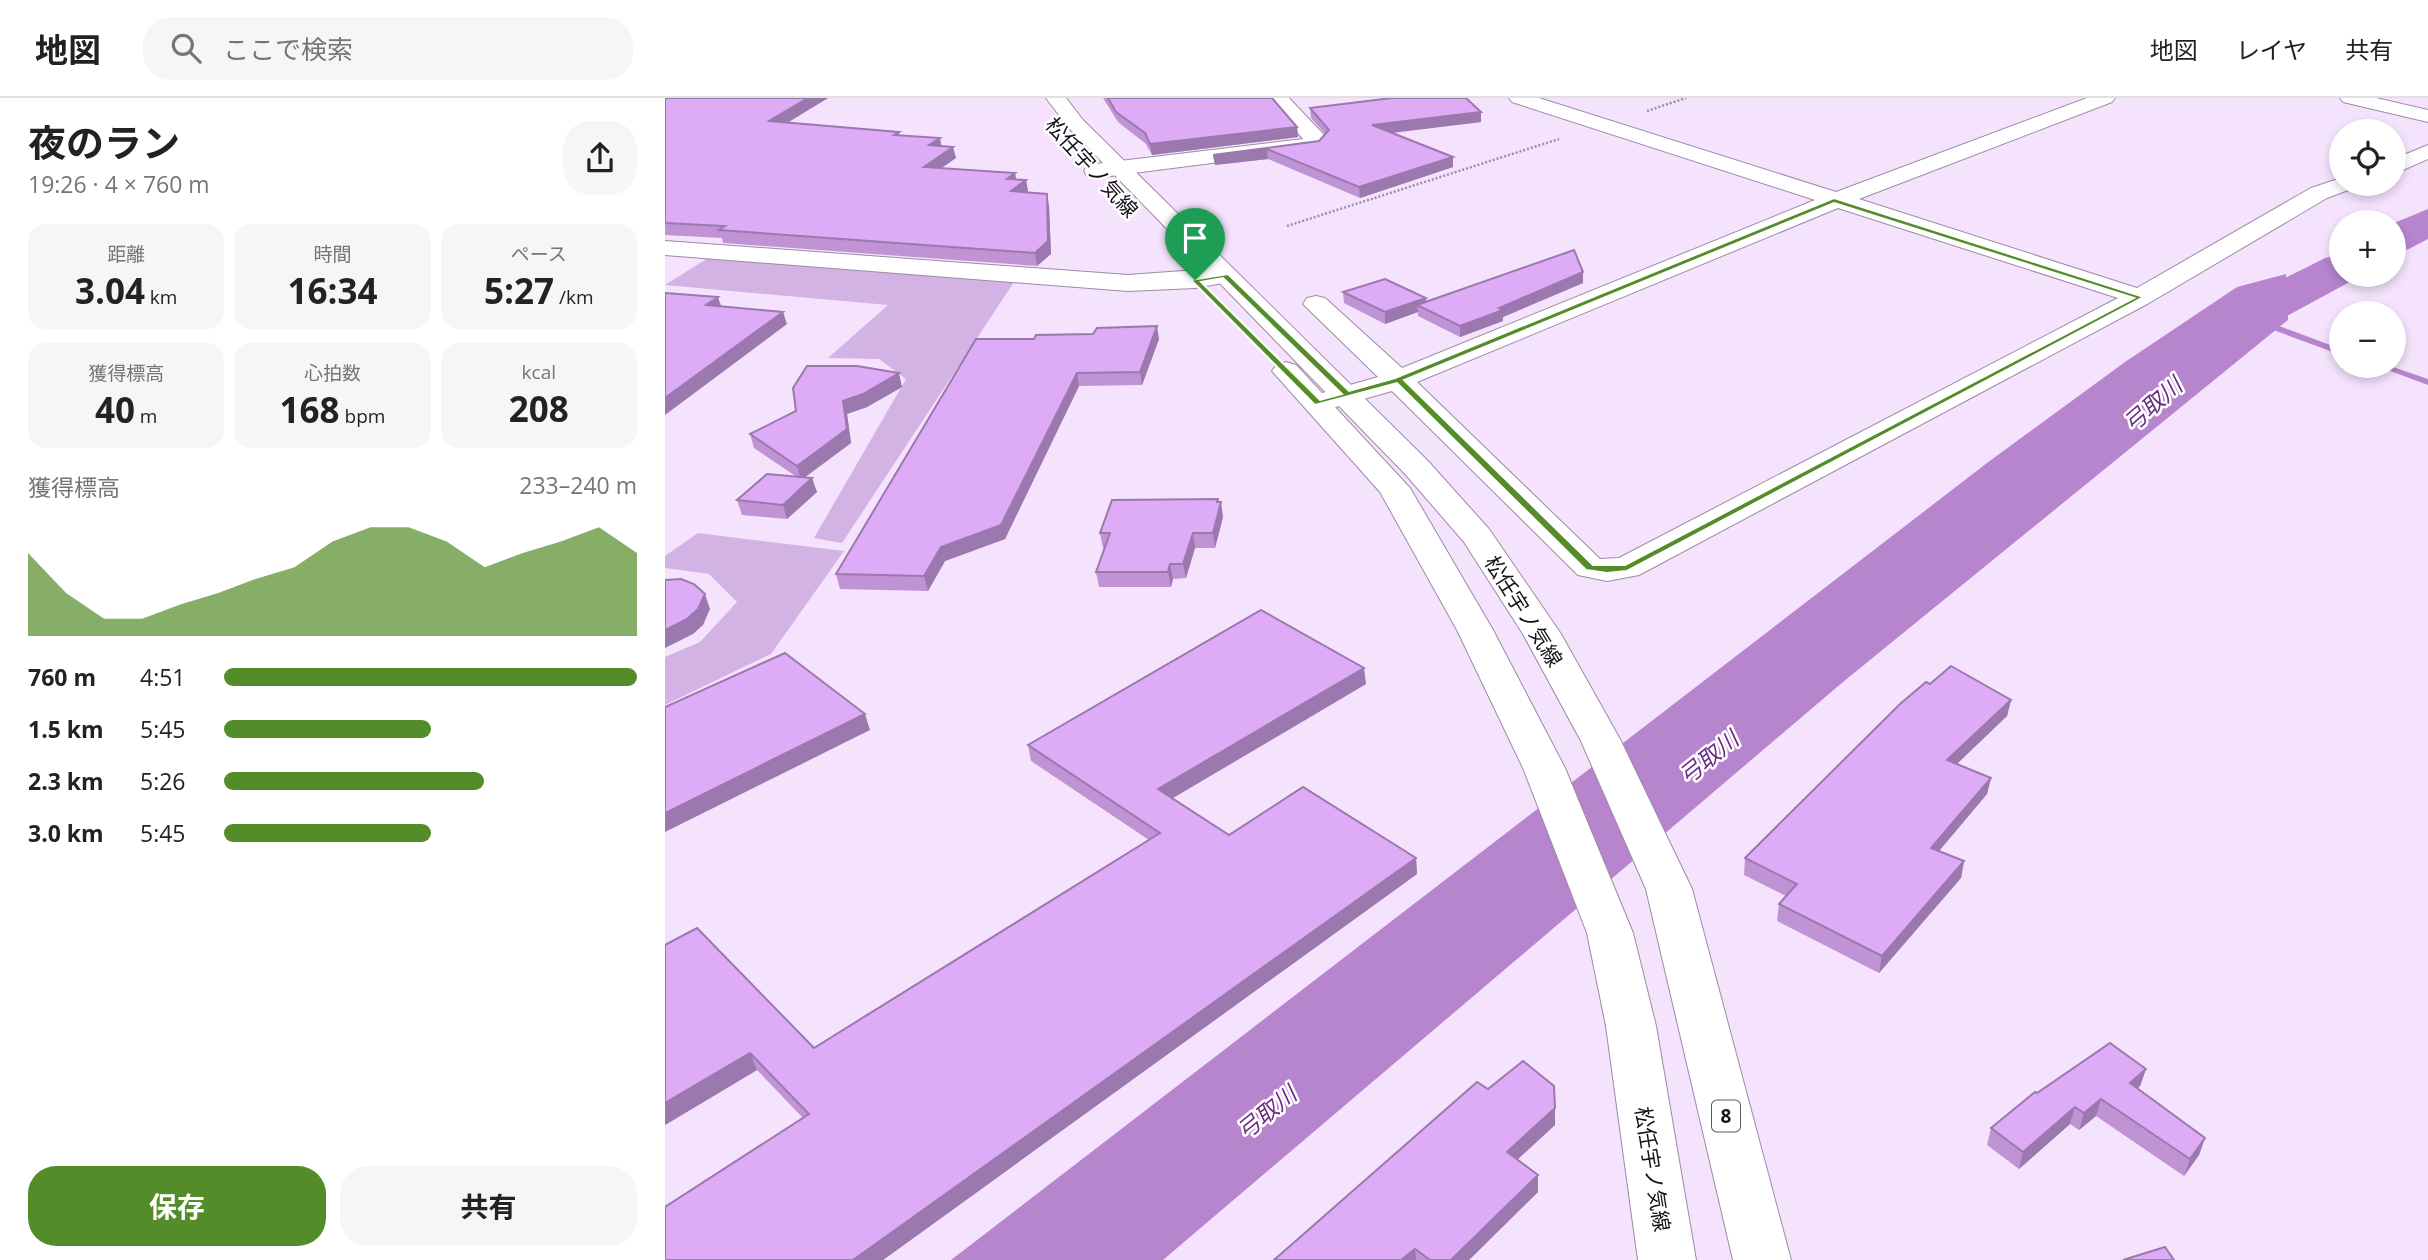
<!DOCTYPE html>
<html lang="ja">
<head>
<meta charset="utf-8">
<style>
  body { margin:0; font-family:"Open Sans","Noto Sans JP",sans-serif; background:#f6f6f6; color:#222; height:100vh; display:flex; flex-direction:column; font-size:26px; white-space:nowrap }
  * { box-sizing:border-box; margin:0 }
  p { font-size:23px; color:#767676 }
  .icon { flex:none; width:38px; height:38px; fill:none; stroke:currentColor; stroke-width:2; stroke-linecap:round; stroke-linejoin:round }
  .map { position:relative; flex:1; overflow:hidden }
  .sheet { display:flex; flex-direction:column; background:#fff; width:665px }
  .sheet>* { flex:none }
  .fabs { position:absolute; left:1664px; top:21px; display:grid; gap:14px }
  .fabs a { display:grid; place-items:center; width:77px; height:77px; border-radius:50%; background:#fff; box-shadow:0 4px 10px #0003; font-size:35px }
  .pin { position:absolute; display:grid; place-items:center; width:60px; height:60px; color:#fff; margin:-72px -30px; border-radius:50% 50% 50% 0; rotate:-45deg; box-shadow:0 0 7px #0007 }
  .pin .icon { rotate:45deg }
  .round { display:grid; place-items:center; flex:none; width:74px; height:74px; border-radius:28px; background:#f6f6f6 }
  .summary { display:flex; align-items:center; justify-content:space-between; height:119px; padding:0 28px }
  h1 { font-size:38px; font-weight:700; line-height:52px }
  .metrics { display:grid; grid-template-columns:repeat(3,1fr); gap:10px; height:119px; padding:7px 28px }
  .metrics div { display:grid; align-content:center; border-radius:18px; background:#f6f6f6; text-align:center }
  .metrics b { font-size:35px; font-weight:700 }
  .metrics small { font-size:19px; font-weight:400 }
  .metrics p { font-size:19px }
  .chart { height:196px; padding:14px 28px }
  .chart p { display:flex; justify-content:space-between }
  .chart svg { width:100%; height:126px; margin-top:7px; fill:#538c28; opacity:.7 }
  .cta { display:flex; gap:14px; margin-top:auto; padding:14px 28px }
  .cta a { flex:1; height:80px; border-radius:28px; background:#538c28; color:#fff; font-size:28px; font-weight:700; line-height:80px; text-align:center }
  .cta a+a { background:#f6f6f6; color:#222 }
  ul { padding:0 28px; list-style:none; font-size:23px }
  li { display:grid; grid-template-columns:112px 84px 1fr; align-items:center; height:52px }
  li i { height:18px; border-radius:9px; background:#538c28 }
  header { display:flex; align-items:center; gap:42px; box-sizing:border-box; height:98px; padding:0 35px; background:#fff; border-bottom:2px solid #e0e0e0 }
  header strong { font-size:33px }
  nav { display:flex; gap:38px; margin-inline-start:auto; font-size:24px }
  .search { width:490px; height:63px; background:#f6f6f6; display:flex; align-items:center; gap:18px; box-sizing:border-box; padding:0 24px; border-radius:28px; color:#767676; font-size:26px }
  main { display:flex; flex:1; min-height:0 }
  .map>svg:first-child { display:block }
  .green { fill:#d3b3e3 }
  .water { fill:#b785ce }
  .lines { fill:none; stroke-linecap:round; stroke-linejoin:round }
  .stream { fill:#b785ce; fill-rule:evenodd }
  .river { fill:#b785ce; fill-rule:evenodd }
  .minor-casing { stroke:#9c8ba4; stroke-width:2 }
  .major-casing { stroke:#9c8ba4; stroke-width:2 }
  .path { stroke:#9c8fa2; stroke-width:2.5; stroke-dasharray:2 2; stroke-linecap:butt }
  .minor { fill:#fff; fill-rule:evenodd }
  .major { fill:#fff; fill-rule:evenodd }
  .wall { fill:#bf93d4 }
  .shaded-wall { fill:#9b78ad }
  .building { fill:#deabf7; stroke:#9b78ad; stroke-width:2 }
  .route { fill:#538c28; stroke:#fff; stroke-width:2; fill-rule:evenodd }
  .labels { text-anchor:middle; dominant-baseline:central; stroke-width:5; stroke-linejoin:round; paint-order:stroke }
  .shield { fill:#fff; stroke:#5d585f; stroke-width:2 }
  .shield-label { font-size:19px; font-weight:bold; fill:#17111a }
  .street-label { font-size:21px; fill:#17111a; stroke:#fff }
  .water-label { font-size:23px; font-style:italic; fill:#6a2d84; stroke:#fff }
</style>
</head>
<body>
<header>
<strong>地図</strong>
<div class="search"><svg class="icon" aria-label="search" viewBox="0 0 24 24"><circle cx="10" cy="10" r="6"/><path d="M15 15l6 6"/></svg>ここで検索</div>
<nav><a>地図</a><a>レイヤ</a><a>共有</a></nav>
</header>
<main>
<section class="sheet">
<div class="summary"><div><h1>夜のラン</h1><p>19:26 · 4 × 760 m</p></div><a class="round"><svg class="icon" aria-label="share" viewBox="0 0 24 24"><path d="M12 15V3M7 8l5-5 5 5M5 13v7h14v-7"/></svg></a></div>
<div class="metrics">
<div><p>距離</p><b>3.04<small> km</small></b></div>
<div><p>時間</p><b>16:34</b></div>
<div><p>ペース</p><b>5:27<small> /km</small></b></div>
</div>
<div class="metrics">
<div><p>獲得標高</p><b>40<small> m</small></b></div>
<div><p>心拍数</p><b>168<small> bpm</small></b></div>
<div><p>kcal</p><b>208</b></div>
</div>
<div class="chart"><p><span>獲得標高</span>233–240 m</p>
<svg viewBox="0 0 160 44" preserveAspectRatio="none"><path d="M0 44V15L10 29L20 38L30 38L40 33L50 29L60 24L70 20L80 11L90 6L100 6L110 11L120 20L130 15L140 11L150 6L160 15V44z"/></svg>
</div>
<ul>
<li><b>760 m</b>4:51<i style="width:100%"></i></li>
<li><b>1.5 km</b>5:45<i style="width:50%"></i></li>
<li><b>2.3 km</b>5:26<i style="width:63%"></i></li>
<li><b>3.0 km</b>5:45<i style="width:50%"></i></li>
</ul>
<div class="cta"><a>保存</a><a>共有</a></div>
</section>
<div class="map">
<svg width="1763" height="1162" viewBox="0 0 1763 1162">
  <rect width="100%" height="100%" fill="#f5e3fe"/>
  <g class="green">
    <polygon points="43,160 351,181 177,445 149,440 241,281 214,261 163,260 223,207 0,187"/>
    <polygon points="33,435 179,453 106,556 0,607 0,559 35,544 72,504 44,476 0,470 0,458"/>
  </g>
  <polygon class="water" points="1621,176 1623,222 1178,584 498,1162 286,1162 1322,365 1460,264 1572,189"/>
  <g class="lines">
    <g class="stream">
      <polygon points="1598,222 1676,251 1676,257 1595,227 1595,223"/>
      <polygon points="1712,268 1725,268 1763,281 1763,287"/>
    </g>
    <g class="river">
      <polygon points="1763,111 1763,141 1744,151 1729,155 1729,125"/>
      <path d="M1676,157v20h18l-2,3 -92,50 -37,34 -18,4 -18,-4 -7,-11c32,-46 93,-68 140,-93z"/>
    </g>
    <g class="minor-casing">
      <g id="minor">
        <polygon points="603,0 624,0 659,37 662,42 655,51 647,52 430,80 422,78 419,73 422,68 430,66 638,41"/>
        <path d="M844,0h30l297,94 251,-94h28l-3,4 -253,97 278,89 174,-100 30,-10v6h13l-3,5 -24,9 -178,105 -510,272 -32,6 -29,-6 -186,-184 -74,21 -10,-3 -5,-6 5,-6 70,-20 -75,-73 4,-6 9,-2 9,2 77,70 413,-168 -303,-98zM1173,110l280,90 -499,260 -19,1 -183,-177z"/>
        <polygon points="1675,0 1711,0 1763,12 1763,24 1678,4"/>
        <polygon points="1763,47 1763,61 1729,76 1729,61"/>
        <polygon points="0,143 463,177 560,170 569,173 573,178 569,183 530,190 463,193 0,157"/>
      </g>
    </g>
    <g class="major-casing">
      <g id="major">
        <polygon points="381,0 401,0 418,22 763,363 824,431 896,536 956,643 1027,791 1126,1162 1068,1162 981,791 916,643 858,536 799,444 741,377 404,30"/>
        <polygon points="621,264 631,267 745,390 828,532 900,670 968,835 991,928 1031,1162 973,1162 941,928 922,835 858,670 792,532 715,394 607,273 611,267"/>
      </g>
    </g>
    <g class="path">
      <polyline points="982,13 1021,0"/>
      <polyline points="622,128 894,41"/>
    </g>
    <use href="#minor" class="minor"/>
    <use href="#major" class="major"/>
  </g>
  <g class="wall">
    <polygon points="0,0 163,0 122,25 234,34 235,37 277,48 291,60 276,70 350,75 351,82 361,82 363,94 384,108 386,156 372,168 58,145 57,140 0,137"/>
    <polygon points="438,0 607,0 632,29 633,39 487,57 481,46 453,24"/>
    <polygon points="645,10 816,14 816,24 727,35 788,69 695,100 603,61 550,67 548,57 654,43 660,36 646,20"/>
    <polygon points="918,185 838,219 838,223 795,239 753,218 753,214 720,226 679,205 678,194 761,200 761,204"/>
    <polygon points="428,236 494,241 477,287 414,288 340,441 280,463 263,493 175,491 171,476 369,241"/>
    <polygon points="237,289 202,309 182,316 186,345 139,380 152,394 122,421 77,417 72,402 132,379 89,350 85,336"/>
    <polygon points="554,404 558,419 550,450 530,450 521,480 508,481 506,489 434,489 431,474 440,450 438,450 435,435"/>
    <polygon points="701,586 508,700 564,737 751,760 752,776 218,1162 0,1162 138,1020 92,972 0,1027 0,847 149,950 484,742 366,663 363,647"/>
    <polygon points="1265,586 1346,602 1342,618 1292,666 1326,680 1322,696 1274,753 1299,763 1296,780 1214,875 1112,823 1114,806 1121,798 1079,777 1080,760"/>
    <polygon points="1481,971 1475,988 1472,991 1540,1040 1534,1057 1519,1078 1431,1018 1414,1032 1405,1026 1354,1071 1322,1047 1326,1030 1372,995"/>
    <polygon points="890,1010 890,1027 852,1062 873,1077 873,1094 804,1162 609,1162"/>
  </g>
  <g class="shaded-wall">
    <polygon points="143,0 163,0 107,34 104,23"/>
    <polygon points="816,14 816,24 708,37 707,27"/>
    <polygon points="632,29 633,39 487,57 485,46"/>
    <polygon points="275,40 277,51 264,47"/>
    <polygon points="288,49 291,60 262,80 259,69"/>
    <polygon points="602,51 603,61 550,67 548,57"/>
    <polygon points="788,59 788,69 695,100 694,89"/>
    <polygon points="350,75 352,87 342,81"/>
    <polygon points="361,82 363,94 346,93"/>
    <polygon points="382,96 384,108 386,156 372,168 370,155"/>
    <polygon points="918,174 918,185 838,219 838,223 795,239 795,228 834,210"/>
    <polygon points="53,199 57,211 41,207"/>
    <polygon points="761,200 762,211 752,207 753,214 720,226 720,214"/>
    <polygon points="118,214 122,226 0,317 0,300"/>
    <polygon points="492,228 494,241 477,287 475,274"/>
    <polygon points="234,275 237,289 202,309 182,316 186,345 136,382 132,368 178,303"/>
    <polygon points="412,275 414,288 340,441 280,463 263,493 259,478 276,449"/>
    <polygon points="147,380 152,394 122,421 118,407"/>
    <polygon points="553,401 555,411 556,404 558,419 550,450 548,435"/>
    <polygon points="528,435 530,450 521,480 518,466"/>
    <polygon points="505,466 508,481 506,489 503,474"/>
    <polygon points="40,496 45,511 38,527 28,536 0,550 0,532"/>
    <polygon points="699,570 701,586 496,707 493,691"/>
    <polygon points="1346,602 1342,618 1279,678 1282,662"/>
    <polygon points="200,616 205,632 0,734 0,715"/>
    <polygon points="1326,680 1322,696 1263,766 1266,750"/>
    <polygon points="751,760 752,776 218,1162 188,1162"/>
    <polygon points="1299,763 1296,780 1214,875 1217,858"/>
    <polygon points="85,955 92,972 0,1027 0,1005"/>
    <polygon points="1481,971 1475,988 1459,1002 1465,985"/>
    <polygon points="1436,1001 1431,1018 1414,1032 1419,1015"/>
    <polygon points="1410,1009 1405,1026 1354,1071 1358,1054"/>
    <polygon points="890,1010 890,1027 842,1071 842,1054"/>
    <polygon points="1540,1040 1534,1057 1519,1078 1525,1061"/>
    <polygon points="873,1077 873,1094 804,1162 786,1162"/>
    <polygon points="750,1151 751,1162 736,1162"/>
  </g>
  <g class="building">
    <polygon points="0,0 143,0 104,23 234,34 229,37 275,40 264,47 288,49 259,69 350,75 342,81 361,82 346,93 382,96 383,143 370,155 54,132 60,128 0,125"/>
    <polygon points="443,0 607,0 632,29 485,46 480,35 451,14"/>
    <polygon points="727,0 801,0 816,14 707,27 788,59 694,89 602,51 548,57 654,43 664,32 645,10"/>
    <polygon points="909,152 918,174 834,210 838,212 795,228 752,207"/>
    <polygon points="720,181 761,200 720,214 678,194"/>
    <polygon points="0,195 53,199 41,207 118,214 0,300"/>
    <polygon points="492,228 475,274 412,275 336,427 276,449 259,478 171,476 311,241 369,241 371,237 428,236 432,230"/>
    <polygon points="142,268 192,268 234,275 198,296 178,303 182,331 132,368 85,336 131,313 128,290"/>
    <polygon points="102,376 147,380 118,407 72,402"/>
    <polygon points="553,401 552,404 556,404 548,435 528,435 518,466 505,466 503,474 431,474 445,435 435,435 447,402"/>
    <polygon points="16,481 29,486 40,496 33,511 22,521 0,532 0,482"/>
    <polygon points="596,512 699,570 493,691 564,737 638,689 751,760 188,1162 0,1162 0,1109 144,1016 85,955 0,1005 0,847 32,830 149,950 495,735 363,647"/>
    <polygon points="120,555 200,616 0,715 0,609"/>
    <polygon points="1286,568 1346,602 1282,662 1326,680 1266,750 1299,763 1217,858 1114,806 1132,786 1080,760 1235,606 1261,584 1265,586"/>
    <polygon points="1445,945 1481,971 1465,985 1540,1040 1525,1061 1436,1001 1419,1015 1410,1009 1358,1054 1326,1030 1370,994 1372,995"/>
    <polygon points="858,963 889,988 890,1010 842,1054 873,1077 786,1162 765,1162 750,1151 736,1162 609,1162 812,984 823,991"/>
    <polygon points="1500,1149 1509,1162 1458,1162"/>
  </g>
  <path class="route" d="M1169,100l310,99 -517,274 -20,2 -21,-3 -189,-187 -82,22 -124,-125 37,-6 121,117 46,-13zM1169,105l300,95 -509,267h-32l-189,-185zM558,180l119,116 -22,6 -119,-118z"/>
  <g class="labels">
    <rect class="shield" x="1047" y="1002.5" width="28" height="31" rx="5"/>
    <g class="shield-label">
      <text x="1061" y="1018">8</text>
    </g>
    <g class="street-label">
      <text transform="translate(427 69) rotate(48)">松任宇ノ気線</text>
      <text transform="translate(859 513) rotate(58)">松任宇ノ気線</text>
      <text transform="translate(988 1071) rotate(81)">松任宇ノ気線</text>
    </g>
    <g class="water-label">
      <text transform="translate(1487 306) rotate(-41)">弓取川</text>
      <text transform="translate(1043 659) rotate(-39)">弓取川</text>
      <text transform="translate(601 1014) rotate(-39)">弓取川</text>
    </g>
  </g>
</svg>
<div class="fabs">
<a><svg class="icon" aria-label="locate" viewBox="0 0 24 24"><circle cx="12" cy="12" r="6"/><path d="M12 2v4M12 18v4M2 12h4M18 12h4"/></svg></a>
<a>+</a>
<a>−</a>
</div>
<div class="pin" style="left:530px;top:182px;background:#1e9e55"><svg class="icon" aria-label="arrive" viewBox="0 0 24 24"><path d="M6 21V4h12l-3 4 3 4H6"/></svg></div>
</div>
</main>
</body>
</html>
